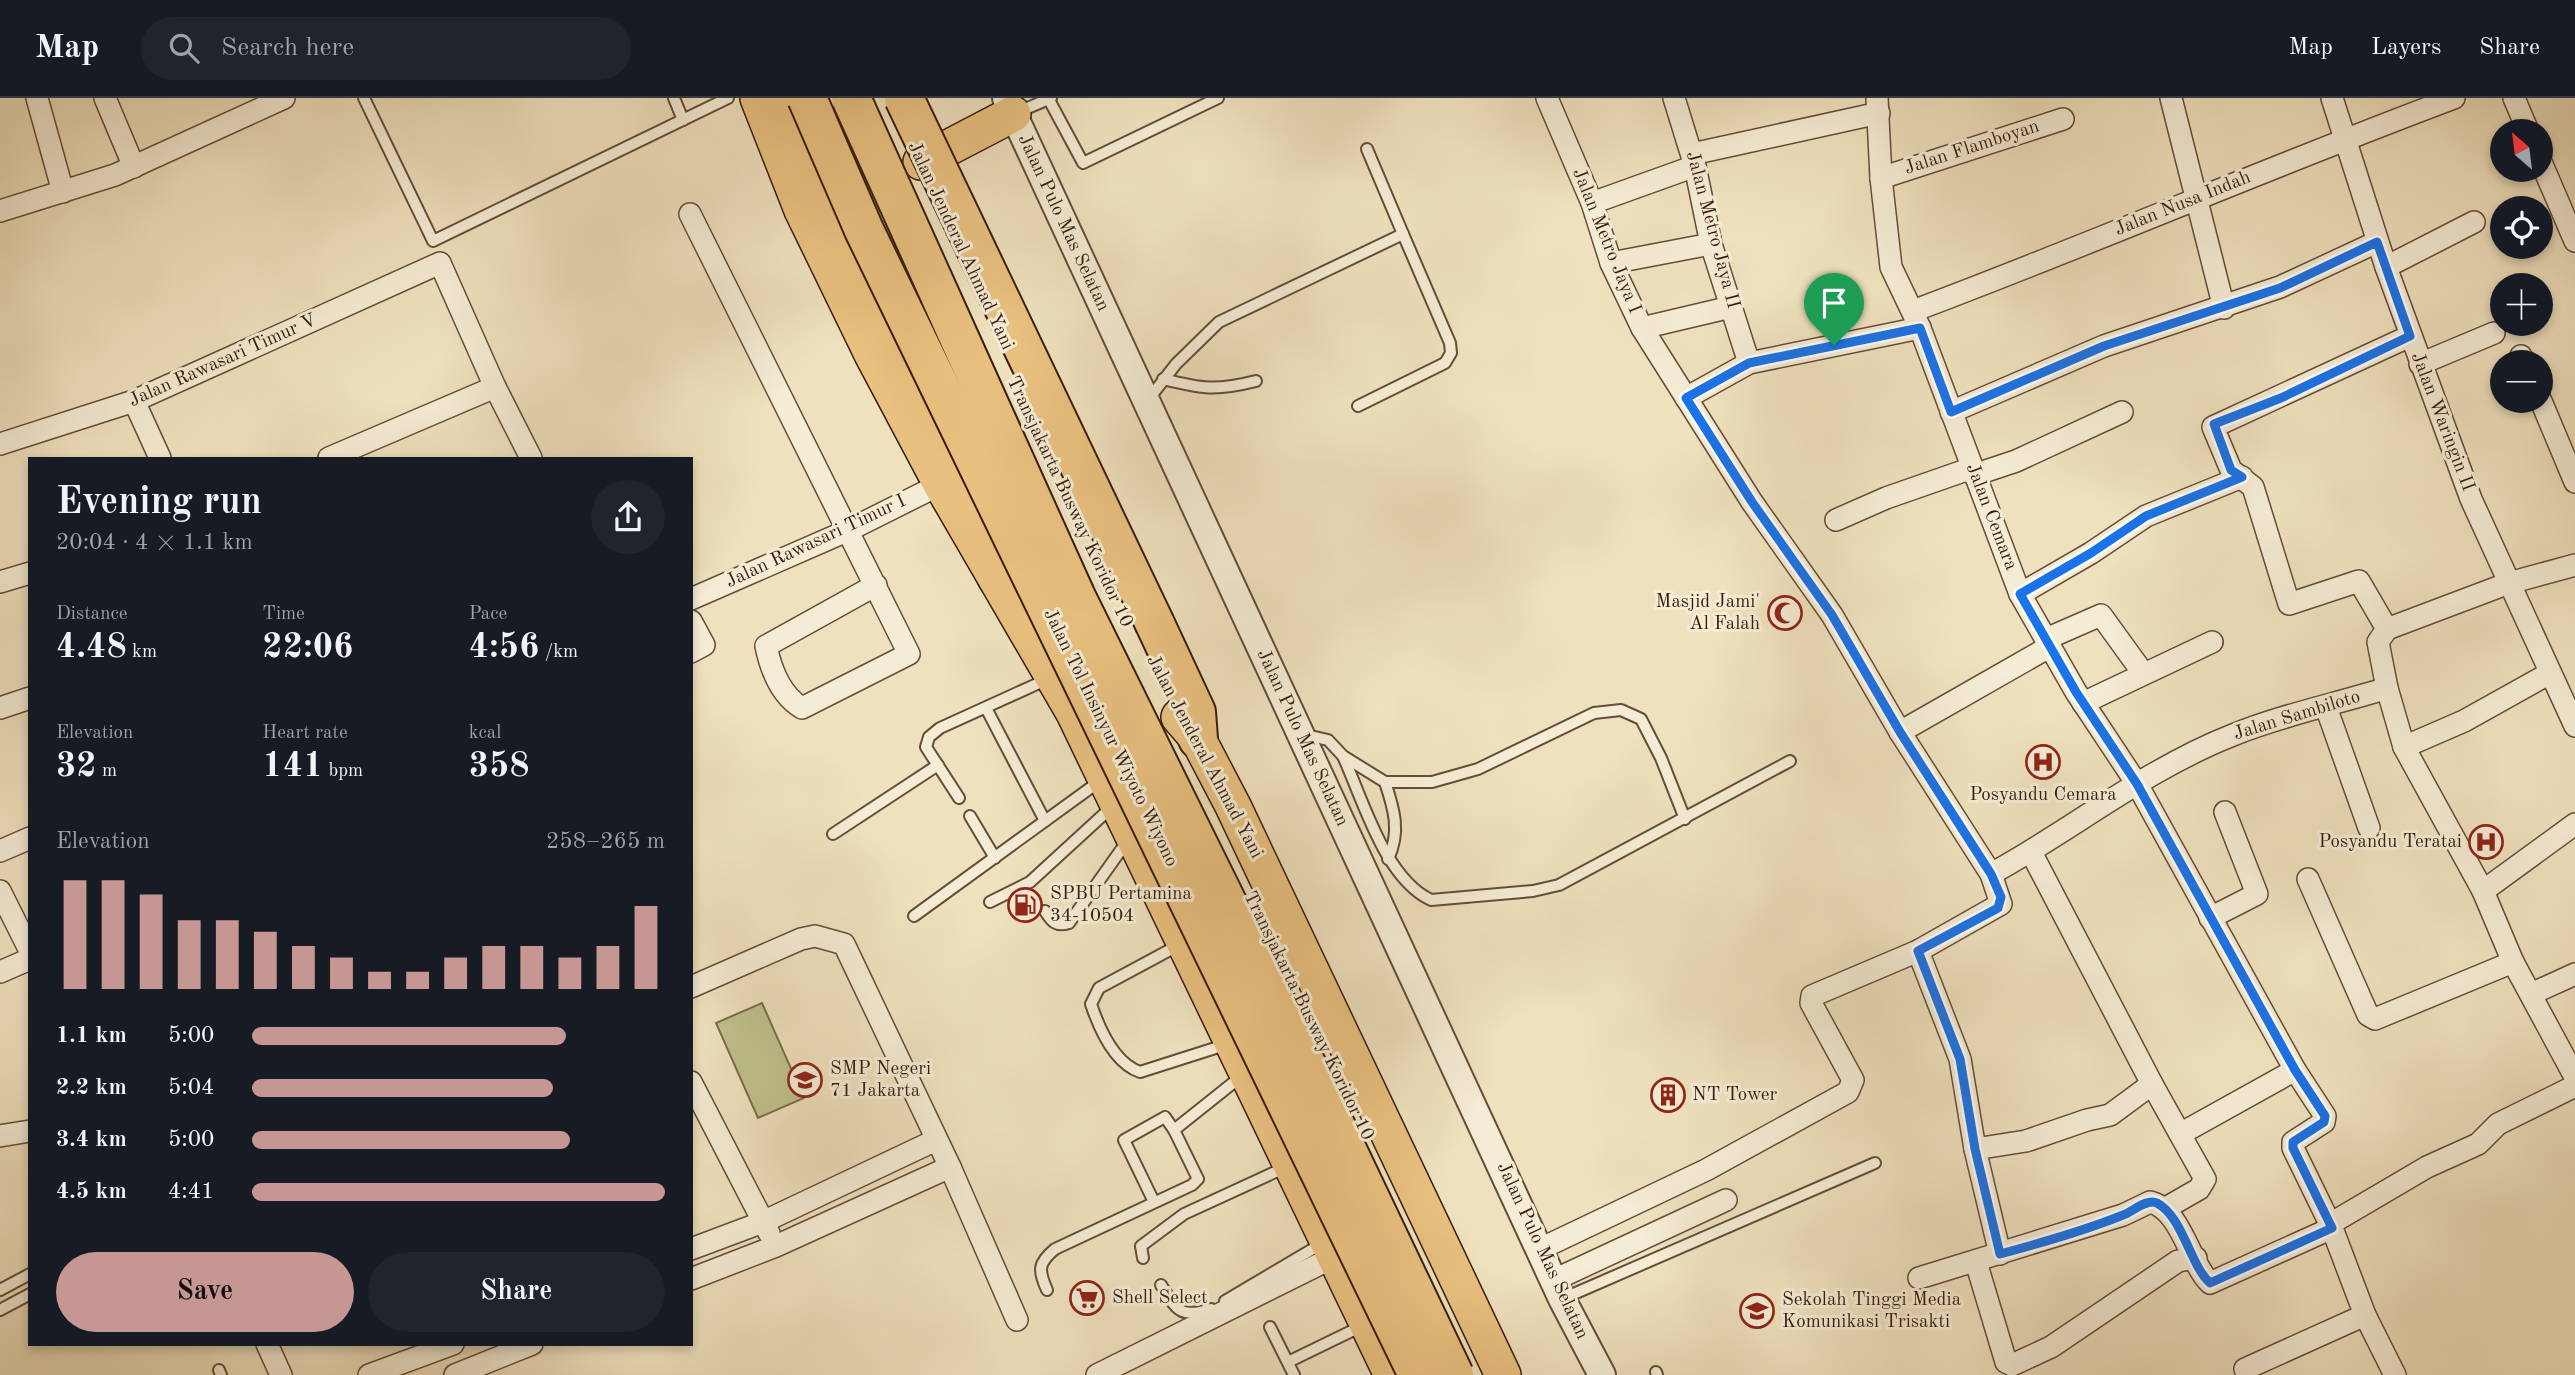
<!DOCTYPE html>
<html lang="en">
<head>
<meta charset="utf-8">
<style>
  body { margin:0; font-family:"Old Standard TT",serif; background:#20242c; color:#f1f3f6; height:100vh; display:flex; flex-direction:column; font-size:26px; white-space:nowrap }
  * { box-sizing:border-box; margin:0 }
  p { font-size:23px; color:#9ea1a6 }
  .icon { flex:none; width:38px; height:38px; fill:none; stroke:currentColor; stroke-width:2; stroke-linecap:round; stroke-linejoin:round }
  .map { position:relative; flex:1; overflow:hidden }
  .details { position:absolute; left:28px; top:359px; width:665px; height:889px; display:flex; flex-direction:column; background:#171b24; border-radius:0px; box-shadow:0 4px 10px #0003 }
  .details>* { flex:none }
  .needle { width:46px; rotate:332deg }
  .tools { position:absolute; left:2490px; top:21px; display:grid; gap:14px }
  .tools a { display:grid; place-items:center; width:63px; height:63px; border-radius:50%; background:#171b24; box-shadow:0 4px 10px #0003; font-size:35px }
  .pin { position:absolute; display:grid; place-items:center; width:60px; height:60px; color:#fff; margin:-72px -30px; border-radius:50% 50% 50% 0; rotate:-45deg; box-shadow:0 0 7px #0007 }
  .pin .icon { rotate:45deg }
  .round { display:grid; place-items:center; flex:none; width:74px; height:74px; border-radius:37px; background:#20242c }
  .summary { display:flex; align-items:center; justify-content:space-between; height:119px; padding:0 28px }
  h1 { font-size:38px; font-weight:700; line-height:52px }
  .figures { display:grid; grid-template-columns:repeat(3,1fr); gap:10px; height:119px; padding:7px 28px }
  .figures div { display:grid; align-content:center }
  .figures b { font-size:35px; font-weight:700 }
  .figures small { font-size:19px; font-weight:400 }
  .figures p { font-size:19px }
  .chart { height:196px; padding:14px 28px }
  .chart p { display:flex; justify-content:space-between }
  .chart svg { width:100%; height:126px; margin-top:7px; stroke:#c59692; stroke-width:6 }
  .primary-button { display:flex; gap:14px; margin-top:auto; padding:14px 28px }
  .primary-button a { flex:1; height:80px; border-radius:42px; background:#c59692; color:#111; font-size:28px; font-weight:700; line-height:80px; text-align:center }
  .primary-button a+a { background:#20242c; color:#f1f3f6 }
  ul { padding:0 28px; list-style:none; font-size:23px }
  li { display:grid; grid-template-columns:112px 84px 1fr; align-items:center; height:52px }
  li i { height:18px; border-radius:9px; background:#c59692 }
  header { display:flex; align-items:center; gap:42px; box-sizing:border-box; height:98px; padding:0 35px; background:#171b24; border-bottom:2px solid #363941 }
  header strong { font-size:33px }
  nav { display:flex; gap:38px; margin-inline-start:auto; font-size:24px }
  .search { width:490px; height:63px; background:#20242c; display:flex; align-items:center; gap:18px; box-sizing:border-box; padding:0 24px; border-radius:38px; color:#9ea1a6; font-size:26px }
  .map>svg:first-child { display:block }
  .green { fill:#bfc18e; stroke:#7a6e4c; stroke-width:2 }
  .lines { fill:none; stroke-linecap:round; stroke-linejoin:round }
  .service-casing { stroke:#644d38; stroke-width:14 }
  .minor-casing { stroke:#644d38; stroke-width:24 }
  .tertiary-casing { stroke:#644d38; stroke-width:30 }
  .trunk-casing { stroke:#361c0b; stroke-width:38 }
  .motorway-casing { stroke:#361c0b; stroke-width:42 }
  .service { stroke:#f5ecd5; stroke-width:10 }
  .minor { stroke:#f5ecd5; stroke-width:21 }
  .tertiary { stroke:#f5ecd5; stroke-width:26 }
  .trunk { stroke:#e8c07f; stroke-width:35 }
  .motorway { stroke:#e8c07f; stroke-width:38 }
  .motorway-bridge-casing { stroke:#361c0b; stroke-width:42; stroke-linecap:butt }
  .motorway-bridge { stroke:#e8c07f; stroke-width:38 }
  .route-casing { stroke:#fff; stroke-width:14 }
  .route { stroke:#1a73e8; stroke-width:9 }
  .labels { text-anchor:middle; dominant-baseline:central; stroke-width:6; stroke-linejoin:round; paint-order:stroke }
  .street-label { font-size:19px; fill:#361c0b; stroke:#f5ecd5 }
  .poi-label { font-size:19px; fill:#361c0b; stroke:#f5ecd5; text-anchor:start }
</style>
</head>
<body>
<header>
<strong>Map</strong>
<div class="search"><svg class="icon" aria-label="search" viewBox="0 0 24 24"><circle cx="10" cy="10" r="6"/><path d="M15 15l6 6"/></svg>Search here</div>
<nav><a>Map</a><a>Layers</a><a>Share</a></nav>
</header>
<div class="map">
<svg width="2575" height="1277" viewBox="0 0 2575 1277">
  <rect width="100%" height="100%" fill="#efe1be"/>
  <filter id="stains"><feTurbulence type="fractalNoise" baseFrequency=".00286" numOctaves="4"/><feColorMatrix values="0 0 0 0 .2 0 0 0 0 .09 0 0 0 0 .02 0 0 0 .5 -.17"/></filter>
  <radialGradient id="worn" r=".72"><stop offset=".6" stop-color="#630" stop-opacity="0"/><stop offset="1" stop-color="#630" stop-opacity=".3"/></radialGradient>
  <polygon class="green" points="762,905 804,1000 758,1020 716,925"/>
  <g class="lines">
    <g class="service-casing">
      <g id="service">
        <polyline points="364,0 433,143 728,0"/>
        <polyline points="674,0 683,22"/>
        <polyline points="1048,0 1083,65 1218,0"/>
        <polyline points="1016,15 1051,0"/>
        <polyline points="1367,51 1403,136"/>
        <path d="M1163,281c40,10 53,12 93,2"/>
        <polyline points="1148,302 1176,266 1219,224 1403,136 1450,245 1451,255 1445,265 1358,308"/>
        <polyline points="986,610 1045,723"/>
        <polyline points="1304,644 1315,639 1328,642 1343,658 1385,684 1432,684 1478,671 1594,615 1621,612 1641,621 1661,660 1685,721"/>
        <path d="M1343,658c20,44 42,123 88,144l102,-9 26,-6 231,-124"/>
        <path d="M1385,684c9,27 16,50 3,77"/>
        <polyline points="959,700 926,649 929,639 940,630 1048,581"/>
        <polyline points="970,718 995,760"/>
        <polyline points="833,736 938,667"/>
        <polyline points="990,804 1030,784 1114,707"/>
        <path d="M1045,813c7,11 11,16 24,12l59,-83"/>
        <polyline points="914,818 1100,683"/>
        <path d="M1179,847l-80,43 -8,16c8,24 23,59 49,68l88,-28"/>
        <polyline points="1154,1104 1124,1042 1165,1019 1174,1032"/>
        <polyline points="1143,1160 1141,1148 1184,1116 1286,1069"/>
        <path d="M1161,1187c16,25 19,34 50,24"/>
        <polyline points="0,1192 30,1176"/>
        <path d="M1047,1192c-9,-20 -9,-27 8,-41l137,-64 6,-6 -24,-49 69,-55"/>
        <polyline points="1562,1201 1875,1065"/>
        <polyline points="1225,1203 1323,1145"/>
        <polyline points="0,1212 30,1196"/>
        <polyline points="1270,1229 1294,1277"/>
        <polyline points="1288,1264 1362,1228"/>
        <polyline points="219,1272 221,1277"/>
        <polyline points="1656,1274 1657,1277"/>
      </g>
    </g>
    <g class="minor-casing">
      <g id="minor">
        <polyline points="37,0 63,94"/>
        <polyline points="105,0 134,69"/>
        <polyline points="1674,0 1695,68 1711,146 1749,265"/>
        <polyline points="1877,0 1881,80 1891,169 1920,230 2020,496 2076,594 2137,686 2295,972 2325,1018 2324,1024 2293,1044 2293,1050 2332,1130 2365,1217 2395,1277"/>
        <polyline points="2171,0 2224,210"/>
        <polyline points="2332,0 2386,169 2471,401 2575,628"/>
        <polyline points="2514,0 2528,33"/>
        <polyline points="1692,56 1879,15"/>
        <polyline points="2541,64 2575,143"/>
        <polyline points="1881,80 2063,21"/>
        <polyline points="1592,105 1695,68"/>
        <polyline points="0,113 115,77 284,0"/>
        <path d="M690,116l219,440 -107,54c-22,-13 -31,-38 -36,-62l110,-61"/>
        <polyline points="1611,165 1711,146"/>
        <polyline points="2386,169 2474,124"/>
        <path d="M1913,213c181,-68 359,-145 541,-213"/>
        <polyline points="1642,230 1731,209"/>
        <polyline points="2521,258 2524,264"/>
        <polyline points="2420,266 2494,235"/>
        <polyline points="1686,300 1749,265 1920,230"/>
        <polyline points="134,303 160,360"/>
        <polyline points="2541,303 2575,384"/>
        <polyline points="1951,314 2104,248 2280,189 2377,144"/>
        <polyline points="0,346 134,303 440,165 495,289 531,360"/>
        <polyline points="329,360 495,289"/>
        <polyline points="1974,377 2016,363 2122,314"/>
        <polyline points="1836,422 1886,400 1972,370"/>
        <polyline points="2575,467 2509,485 2387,531 2378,544 2387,590 2404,649 2483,793 2513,864 2575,979"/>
        <polyline points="0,484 30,475"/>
        <polyline points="2020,496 2091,455 2146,418 2242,379"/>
        <polyline points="691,501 849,432 941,386"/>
        <polyline points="691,523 704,547 691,554"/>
        <polyline points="2387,531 2359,483 2289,506 2253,389 2231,372 2213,329 2410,238"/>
        <polyline points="2046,541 2101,517 2143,575"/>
        <polyline points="2083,605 2212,544"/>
        <polyline points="2326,609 2369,730"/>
        <polyline points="0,610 30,600"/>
        <polyline points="1900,634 2049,549"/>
        <polyline points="2404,649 2464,623 2550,575"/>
        <polyline points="0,753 30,740"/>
        <polyline points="2031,754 2152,986 2205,1081 2199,1091 2164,1111"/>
        <path d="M1991,776c81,-44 155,-105 242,-139 49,-20 103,-31 154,-47"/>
        <polyline points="2308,781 2368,917 2375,921 2513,864"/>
        <polyline points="0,793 30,853"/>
        <polyline points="2483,793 2575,726"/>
        <polyline points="2210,820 2257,796 2225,714"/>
        <polyline points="1918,853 1960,961 1975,1051 2000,1156"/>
        <polyline points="0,874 30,861"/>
        <polyline points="691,889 801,841 815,838 844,846 950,1069 1017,1222"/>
        <polyline points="2531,896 2575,876"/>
        <polyline points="691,984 769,1135"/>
        <polyline points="2180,1036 2295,972"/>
        <polyline points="0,1038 30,1033"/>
        <polyline points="1975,1051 2026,1043 2087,1022 2110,1017 2152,986"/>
        <polyline points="2330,1126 2427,1069 2478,1046 2498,1026 2575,988"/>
        <polyline points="691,1151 763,1124 936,1042"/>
        <polyline points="1540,1151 1706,1072 1848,994 1853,982 1811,905 1812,898 1918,853 2001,806 1991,776 1900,634 1832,517 1752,404 1642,230 1611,165 1592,105 1547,0"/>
        <polyline points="1976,1164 2006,1264 2012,1267 2051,1249 2178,1163 2196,1160"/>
        <path d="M1919,1180l204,-63 27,-13c31,7 40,62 60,81l122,-55"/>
        <polyline points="691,1181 776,1148 950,1069"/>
        <polyline points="1554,1182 1726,1102"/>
        <polyline points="267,1246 281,1277"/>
        <polyline points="2245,1271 2365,1217"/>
        <polyline points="369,1277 453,1246"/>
        <polyline points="455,1277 532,1246"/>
        <polyline points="1097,1277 1336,1158"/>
      </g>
    </g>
    <g class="tertiary-casing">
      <polyline id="tertiary" points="1006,0 1562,1201 1602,1277"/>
    </g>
    <g class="trunk-casing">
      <g id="trunk">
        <polyline points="758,0 802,112 872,256 941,386 1074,615 1392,1277"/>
        <polyline points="921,64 1013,16"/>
        <polyline points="1179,619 1198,641 1233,708 1503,1277"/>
      </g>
    </g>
    <g class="motorway-casing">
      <g id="motorway">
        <polyline points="778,0 854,170 981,409 992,445 997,479"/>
        <polyline points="1155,526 1196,614 1198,641"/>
      </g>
    </g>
    <use href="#service" class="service"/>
    <use href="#minor" class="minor"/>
    <use href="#tertiary" class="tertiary"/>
    <use href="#trunk" class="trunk"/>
    <use href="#motorway" class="motorway"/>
    <g class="motorway-bridge-casing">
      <g id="motorway-bridge">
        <polyline points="807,0 864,132 1418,1277"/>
        <polyline points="851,0 1076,499 1289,930 1454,1277"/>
        <polyline points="904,0 1155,526"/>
      </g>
    </g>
    <use href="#motorway-bridge" class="motorway-bridge"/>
  </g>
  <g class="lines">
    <g class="route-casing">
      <path id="route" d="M2377,144l33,94 -129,62 -67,26 17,46 11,7 -96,39 -55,37 -71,41 56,98 61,92 158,286 30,46 -1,6 -31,20v6l39,80 -122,55c-20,-18 -27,-66 -53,-80 -10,-5 -25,9 -34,12 -39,16 -82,28 -123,39l-25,-105 -15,-90 -42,-108 80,-43 3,-11 -10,-23 -91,-142 -68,-117 -80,-113 -66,-104 63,-35 171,-35 31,84 153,-66 176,-58z"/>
    </g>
    <use href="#route" class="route"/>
  </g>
  <defs>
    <g id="mosque-ring" transform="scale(1.75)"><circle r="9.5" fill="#f5ecd5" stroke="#8f2418" stroke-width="1.5"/><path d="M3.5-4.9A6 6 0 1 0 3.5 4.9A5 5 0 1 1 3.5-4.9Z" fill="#8f2418"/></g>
    <g id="hospital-ring" transform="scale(1.75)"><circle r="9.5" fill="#f5ecd5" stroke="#8f2418" stroke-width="1.5"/><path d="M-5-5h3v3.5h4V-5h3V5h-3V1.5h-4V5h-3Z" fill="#8f2418"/></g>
    <g id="fuel-ring" transform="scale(1.75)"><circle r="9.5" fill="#f5ecd5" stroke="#8f2418" stroke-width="1.5"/><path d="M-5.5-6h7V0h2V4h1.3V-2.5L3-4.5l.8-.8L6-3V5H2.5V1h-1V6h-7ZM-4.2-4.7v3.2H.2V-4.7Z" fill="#8f2418"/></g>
    <g id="school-ring" transform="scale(1.75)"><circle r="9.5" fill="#f5ecd5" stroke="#8f2418" stroke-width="1.5"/><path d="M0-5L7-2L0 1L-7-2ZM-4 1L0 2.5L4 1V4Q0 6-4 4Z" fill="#8f2418"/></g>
    <g id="building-ring" transform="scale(1.75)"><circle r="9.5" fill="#f5ecd5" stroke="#8f2418" stroke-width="1.5"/><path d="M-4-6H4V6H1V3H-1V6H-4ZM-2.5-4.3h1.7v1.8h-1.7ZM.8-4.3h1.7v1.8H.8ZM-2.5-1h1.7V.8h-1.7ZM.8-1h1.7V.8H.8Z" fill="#8f2418"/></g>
    <g id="supermarket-ring" transform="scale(1.75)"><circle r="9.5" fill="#f5ecd5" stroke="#8f2418" stroke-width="1.5"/><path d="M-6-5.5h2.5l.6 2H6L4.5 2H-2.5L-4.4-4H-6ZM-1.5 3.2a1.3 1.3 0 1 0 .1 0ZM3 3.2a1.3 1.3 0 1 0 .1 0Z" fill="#8f2418"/></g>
    <g id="university-ring" transform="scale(1.75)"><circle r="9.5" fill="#f5ecd5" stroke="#8f2418" stroke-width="1.5"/><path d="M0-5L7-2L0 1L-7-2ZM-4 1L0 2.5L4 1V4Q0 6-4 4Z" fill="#8f2418"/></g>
  </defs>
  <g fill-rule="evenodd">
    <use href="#mosque-ring" x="1785" y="515"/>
    <use href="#hospital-ring" x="2043" y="664"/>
    <use href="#hospital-ring" x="2486" y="744"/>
    <use href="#fuel-ring" x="1025" y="807"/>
    <use href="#school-ring" x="805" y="982"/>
    <use href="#building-ring" x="1668" y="997"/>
    <use href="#supermarket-ring" x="1087" y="1200"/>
    <use href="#university-ring" x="1757" y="1213"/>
  </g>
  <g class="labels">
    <g class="street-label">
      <text transform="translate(1972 50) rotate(-18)">Jalan Flamboyan</text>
      <text transform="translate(2183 106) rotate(-22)">Jalan Nusa Indah</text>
      <text transform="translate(1063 125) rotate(65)">Jalan Pulo Mas Selatan</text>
      <text transform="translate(1712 132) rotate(75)">Jalan Metro Jaya II</text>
      <text transform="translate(1606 143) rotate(68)">Jalan Metro Jaya I</text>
      <text transform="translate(960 148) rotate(65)">Jalan Jenderal Ahmad Yani</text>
      <text transform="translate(223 263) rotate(-24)">Jalan Rawasari Timur V</text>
      <text transform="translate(2442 324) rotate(69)">Jalan Waringin II</text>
      <text transform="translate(1069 404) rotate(65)">Transjakarta Busway Koridor 10</text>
      <text transform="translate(1991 419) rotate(69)">Jalan Cemara</text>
      <text transform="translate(816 444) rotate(-25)">Jalan Rawasari Timur I</text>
      <text transform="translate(2297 618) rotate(-17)">Jalan Sambiloto</text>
      <text transform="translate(1110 640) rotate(64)">Jalan Tol Insinyur Wiyoto Wiyono</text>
      <text transform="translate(1302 640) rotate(65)">Jalan Pulo Mas Selatan</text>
      <text transform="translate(1204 659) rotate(62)">Jalan Jenderal Ahmad Yani</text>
      <text transform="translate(1308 918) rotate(64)">Transjakarta Busway Koridor 10</text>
      <text transform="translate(1542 1153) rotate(65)">Jalan Pulo Mas Selatan</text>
    </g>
    <g class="poi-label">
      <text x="1760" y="504" text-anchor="end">Masjid Jami'<tspan x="1760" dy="22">Al Falah</tspan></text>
      <text x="2043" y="697" text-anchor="middle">Posyandu Cemara</text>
      <text x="2462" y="744" text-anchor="end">Posyandu Teratai</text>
      <text x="1050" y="796">SPBU Pertamina<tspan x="1050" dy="22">34-10504</tspan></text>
      <text x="830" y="971">SMP Negeri<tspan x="830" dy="22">71 Jakarta</tspan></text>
      <text x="1692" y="997">NT Tower</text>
      <text x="1112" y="1200">Shell Select</text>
      <text x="1782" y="1202">Sekolah Tinggi Media<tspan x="1782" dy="22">Komunikasi Trisakti</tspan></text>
    </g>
  </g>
  <rect width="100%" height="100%" filter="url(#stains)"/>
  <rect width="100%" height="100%" fill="url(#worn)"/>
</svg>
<div class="tools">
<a><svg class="needle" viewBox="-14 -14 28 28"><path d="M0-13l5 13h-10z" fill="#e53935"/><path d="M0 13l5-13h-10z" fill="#9ea1a6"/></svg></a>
<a><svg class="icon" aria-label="locate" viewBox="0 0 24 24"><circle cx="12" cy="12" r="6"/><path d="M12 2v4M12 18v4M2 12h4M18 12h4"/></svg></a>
<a>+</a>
<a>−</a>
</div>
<div class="pin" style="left:1834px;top:247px;background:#1e9e55"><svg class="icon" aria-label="arrive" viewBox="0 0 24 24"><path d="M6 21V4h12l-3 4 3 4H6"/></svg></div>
<section class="details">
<div class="summary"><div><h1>Evening run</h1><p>20:04 · 4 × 1.1 km</p></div><a class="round"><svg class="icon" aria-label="share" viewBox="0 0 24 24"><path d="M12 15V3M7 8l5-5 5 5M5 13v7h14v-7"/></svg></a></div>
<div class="figures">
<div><p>Distance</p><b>4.48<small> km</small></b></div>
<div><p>Time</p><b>22:06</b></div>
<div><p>Pace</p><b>4:56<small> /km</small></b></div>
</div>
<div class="figures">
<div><p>Elevation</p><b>32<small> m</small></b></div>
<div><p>Heart rate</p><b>141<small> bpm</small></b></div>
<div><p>kcal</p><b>358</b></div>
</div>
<div class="chart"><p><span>Elevation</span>258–265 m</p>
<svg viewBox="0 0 160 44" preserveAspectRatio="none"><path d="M5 44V6M15 44V6M25 44V11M35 44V20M45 44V20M55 44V24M65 44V29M75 44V33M85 44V38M95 44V38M105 44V33M115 44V29M125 44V29M135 44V33M145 44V29M155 44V15"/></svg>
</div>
<ul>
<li><b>1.1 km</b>5:00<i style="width:76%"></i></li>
<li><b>2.2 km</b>5:04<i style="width:73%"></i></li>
<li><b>3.4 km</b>5:00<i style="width:77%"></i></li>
<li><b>4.5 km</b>4:41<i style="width:100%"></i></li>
</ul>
<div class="primary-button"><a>Save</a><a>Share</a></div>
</section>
</div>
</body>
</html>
